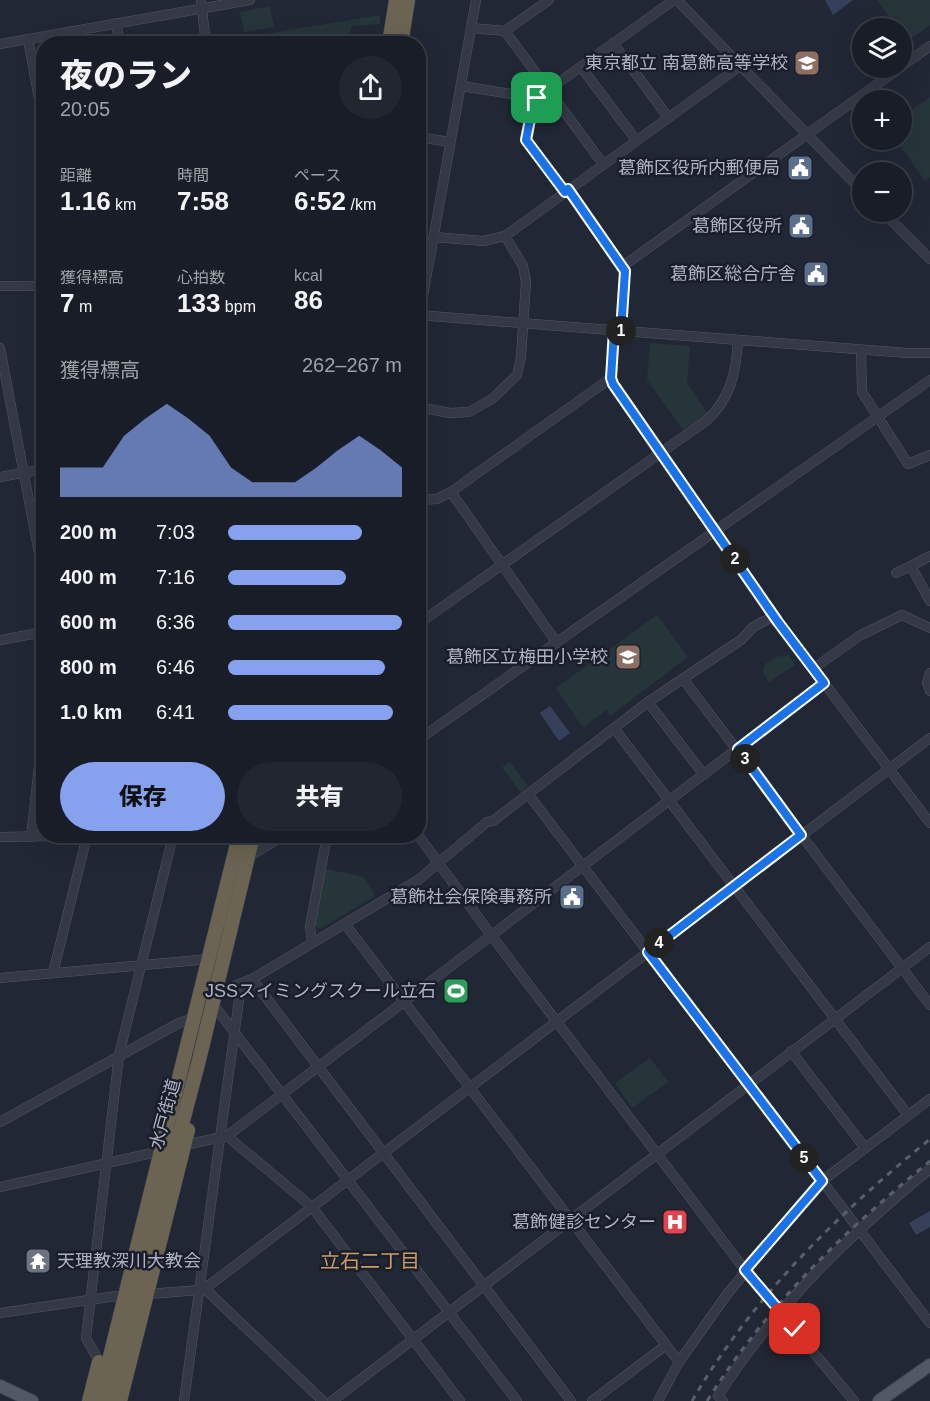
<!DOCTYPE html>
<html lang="ja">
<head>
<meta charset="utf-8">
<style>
  body { margin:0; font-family:Helvetica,"Noto Sans JP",sans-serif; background:#222630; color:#f1f3f6; height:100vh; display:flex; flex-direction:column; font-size:22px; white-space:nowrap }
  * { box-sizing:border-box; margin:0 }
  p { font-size:20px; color:#9fa2a8 }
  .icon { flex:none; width:33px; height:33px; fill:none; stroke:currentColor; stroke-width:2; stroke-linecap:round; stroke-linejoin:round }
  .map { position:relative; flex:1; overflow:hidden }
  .side { position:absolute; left:36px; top:36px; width:390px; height:807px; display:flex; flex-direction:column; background:#191d28; border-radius:24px; box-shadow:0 6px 24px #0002,0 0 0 2px #373b45 }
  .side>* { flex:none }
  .tools { position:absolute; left:852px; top:18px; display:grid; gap:12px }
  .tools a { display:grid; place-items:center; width:60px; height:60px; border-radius:50%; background:#191d28; box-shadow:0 6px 24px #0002,0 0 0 2px #373b45; font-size:30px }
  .pin { position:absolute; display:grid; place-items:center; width:51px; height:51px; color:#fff; margin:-26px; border-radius:12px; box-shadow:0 3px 9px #0006 }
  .km { position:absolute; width:30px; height:30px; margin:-15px; border-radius:50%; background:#222; color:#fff; font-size:16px; line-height:30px; text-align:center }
  .round { display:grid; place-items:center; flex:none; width:63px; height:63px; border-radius:32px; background:#222630 }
  .overview { display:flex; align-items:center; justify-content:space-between; height:102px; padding:0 24px }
  h1 { font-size:33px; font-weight:800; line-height:45px }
  .figures { display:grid; grid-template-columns:repeat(3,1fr); gap:9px; height:102px; padding:6px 24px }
  .figures div { display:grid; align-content:center }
  .figures b { font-size:26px; font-weight:800 }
  .figures small { font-size:16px; font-weight:400 }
  .figures p { font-size:16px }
  .chart { height:168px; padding:12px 24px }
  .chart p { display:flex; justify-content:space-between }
  .chart svg { width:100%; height:108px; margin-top:6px; fill:#86a2ef; opacity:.7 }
  .button { display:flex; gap:12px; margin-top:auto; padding:12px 24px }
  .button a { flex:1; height:69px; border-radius:36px; background:#86a2ef; color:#111; font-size:24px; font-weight:800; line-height:69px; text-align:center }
  .button a+a { background:#222630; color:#f1f3f6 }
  ul { padding:0 24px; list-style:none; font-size:20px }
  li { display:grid; grid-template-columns:96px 72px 1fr; align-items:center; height:45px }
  li i { height:15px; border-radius:8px; background:#86a2ef }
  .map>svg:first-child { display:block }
  .green { fill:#263539 }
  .water { fill:#36405b }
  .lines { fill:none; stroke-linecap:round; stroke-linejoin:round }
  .minor-casing { stroke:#525663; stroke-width:10 }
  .major-casing { stroke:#3e424f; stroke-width:14 }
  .highway-casing { stroke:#3f4350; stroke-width:15 }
  .minor { stroke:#343945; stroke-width:9 }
  .major { stroke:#525866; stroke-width:12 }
  .highway { stroke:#6b6452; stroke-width:14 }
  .rail { stroke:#585f6e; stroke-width:3; stroke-dasharray:6 6; stroke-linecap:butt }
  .route-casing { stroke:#fff; stroke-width:12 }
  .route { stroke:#1a73e8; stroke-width:8 }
  .labels { text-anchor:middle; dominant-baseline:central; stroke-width:5; stroke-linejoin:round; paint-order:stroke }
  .poi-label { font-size:18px; fill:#aeb3c2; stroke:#1a1e2a; text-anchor:end }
  .street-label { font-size:18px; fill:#aeb3c2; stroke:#1a1e2a }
  .neighbourhood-label { font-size:20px; fill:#ca9c61; stroke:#1a1e2a }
</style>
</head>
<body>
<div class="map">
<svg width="930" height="1401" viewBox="0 0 930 1401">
  <rect width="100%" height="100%" fill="#212735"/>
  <g class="green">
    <polygon points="877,0 930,0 930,25 906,42 902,35 902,28 897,28"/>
    <polygon points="270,6 274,27 244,32 240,12"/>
    <polygon points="380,15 380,24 352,26 350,32 335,43 270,43 266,34"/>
    <polygon points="930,97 930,177 925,181 896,140 902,140 902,117"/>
    <polygon points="650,343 690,346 687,383 708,414 684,431 647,380"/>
    <polygon points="657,615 688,657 610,716 606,710 585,726 581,725 556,688"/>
    <polygon points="779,655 783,657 789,655 795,665 769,682 763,673 765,664"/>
    <polygon points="510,762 528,786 520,792 502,767"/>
    <polygon points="326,869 364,877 375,896 320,929 315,926"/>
    <polygon points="650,1058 668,1082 632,1108 615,1083"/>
  </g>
  <g class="water">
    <polygon points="825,0 853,0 833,15"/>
    <polygon points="550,706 570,733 559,741 540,713"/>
    <polygon points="930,1211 930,1227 916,1235 909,1223"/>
  </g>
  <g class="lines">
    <g class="minor-casing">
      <g id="minor">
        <polyline points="201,0 206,44"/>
        <polyline points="677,0 862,191"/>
        <polyline points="116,23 120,44"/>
        <polyline points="471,28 505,31 549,0"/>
        <polyline points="505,31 603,164"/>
        <polyline points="28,39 44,126"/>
        <polyline points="613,43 668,117"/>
        <polyline points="0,44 250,0"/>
        <polyline points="902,66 930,46"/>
        <polyline points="581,67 636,140"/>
        <polyline points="461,86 537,98 674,0"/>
        <polyline points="534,99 526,140 565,192"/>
        <polyline points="418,137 450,142"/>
        <polyline points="568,189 623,266"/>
        <polyline points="883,212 930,259"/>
        <polyline points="505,236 740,66"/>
        <polyline points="0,286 44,286"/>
        <polyline points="418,315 907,353 930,353"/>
        <polyline points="418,324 476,0"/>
        <polyline points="614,331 611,378 613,384 778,622 930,823"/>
        <polyline points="621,331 625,276 623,266 900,68"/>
        <polyline points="0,348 44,580"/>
        <polyline points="861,350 862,392 908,464 930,455"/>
        <polyline points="418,407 450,413 469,412 492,399 517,375 521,357 526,282 523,266 505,236 483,241 434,237"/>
        <polyline points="0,477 44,469"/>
        <polyline points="418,500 437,499 451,492"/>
        <polyline points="930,556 911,566 930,601"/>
        <polyline points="896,573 911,566"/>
        <path d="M418,624l288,-203c25,-23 30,-48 32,-81"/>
        <polyline points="0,640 44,632"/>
        <polyline points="557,643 451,492 611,378"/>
        <polyline points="813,669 859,636 902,615 930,628"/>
        <polyline points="930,673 927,683 930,691"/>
        <polyline points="684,680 930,1005"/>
        <polyline points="648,702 704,775"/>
        <polyline points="614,728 908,1115"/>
        <polyline points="418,740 930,380"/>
        <polyline points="528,794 930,1323"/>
        <polyline points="418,835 491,935 745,1270 854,1401"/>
        <polyline points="0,837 53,836"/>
        <polyline points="31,837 44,722"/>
        <polyline points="247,858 283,836"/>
        <polyline points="345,924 679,1362"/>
        <polyline points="312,943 310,927 327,836"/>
        <polyline points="53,973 87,836"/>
        <polyline points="0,978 210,959"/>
        <polyline points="252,979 571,1401"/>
        <polyline points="214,994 252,979 418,880 487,822 493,821 648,702 742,639 753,627 774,616"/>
        <polyline points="212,1003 517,1401"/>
        <polyline points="791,1051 865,1148"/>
        <polyline points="0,1122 179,1023 194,1018"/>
        <polyline points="227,1136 312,1207 460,1401"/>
        <polyline points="185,1145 227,1136 824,683"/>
        <polyline points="0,1187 152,1153"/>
        <polyline points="204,1288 323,1401"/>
        <polyline points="148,1294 200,1290 211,1284 930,738"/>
        <polyline points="0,1313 116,1296"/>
        <polyline points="99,1361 86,1338 119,1055 173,836"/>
        <polyline points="184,1401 241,985"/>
        <polyline points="332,1401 930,947"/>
        <polyline points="592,1401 666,1345"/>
        <polyline points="658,1401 679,1362 728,1293 818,1184 930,1099"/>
        <path d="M723,1401l-5,-5c57,-89 130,-160 212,-227"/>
      </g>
    </g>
    <g class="major-casing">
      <g id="major">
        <polyline points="0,1386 32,1401"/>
        <polyline points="879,1401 930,1365"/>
      </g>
    </g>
    <g class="highway-casing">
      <g id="highway">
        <polyline points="389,44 396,0"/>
        <polyline points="401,44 408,0"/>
        <polyline points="89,1401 99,1362"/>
        <polyline points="99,1401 239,836"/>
        <polyline points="109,1401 199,1060 253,836"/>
        <polyline points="120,1401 188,1130"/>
      </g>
    </g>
    <use href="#minor" class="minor"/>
    <use href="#major" class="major"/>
    <use href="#highway" class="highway"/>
    <g class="rail">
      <path d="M692,1401c61,-105 145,-186 238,-262"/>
      <path d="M707,1401c61,-97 135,-168 223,-240"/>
    </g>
  </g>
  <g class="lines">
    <g class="route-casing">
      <polyline id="route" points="537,98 534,99 526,140 565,192 568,189 625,271 621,331 614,331 611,378 613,384 778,622 824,683 738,749 801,835 648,952 822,1181 745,1270 795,1329"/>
    </g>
    <use href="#route" class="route"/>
  </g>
  <defs>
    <g id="school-square" transform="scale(1.35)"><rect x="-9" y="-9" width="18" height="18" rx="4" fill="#8d6e63" stroke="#1a1e2a"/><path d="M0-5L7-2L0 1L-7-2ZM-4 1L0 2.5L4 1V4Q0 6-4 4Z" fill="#fff"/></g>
    <g id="civic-square" transform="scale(1.35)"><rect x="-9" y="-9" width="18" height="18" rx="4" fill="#5c6f8a" stroke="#1a1e2a"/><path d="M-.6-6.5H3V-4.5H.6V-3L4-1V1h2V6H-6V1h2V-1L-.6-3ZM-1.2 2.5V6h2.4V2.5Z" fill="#fff"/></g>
    <g id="stadium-square" transform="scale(1.35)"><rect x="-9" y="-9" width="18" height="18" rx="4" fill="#2e9e5b" stroke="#1a1e2a"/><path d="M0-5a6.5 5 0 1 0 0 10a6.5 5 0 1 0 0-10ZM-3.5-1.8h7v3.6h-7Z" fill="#fff"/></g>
    <g id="hospital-square" transform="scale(1.35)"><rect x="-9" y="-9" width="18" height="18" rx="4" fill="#e0444e" stroke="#1a1e2a"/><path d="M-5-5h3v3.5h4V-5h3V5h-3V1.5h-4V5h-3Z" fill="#fff"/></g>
    <g id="temple-square" transform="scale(1.35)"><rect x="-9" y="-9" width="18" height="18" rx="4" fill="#6b7280" stroke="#1a1e2a"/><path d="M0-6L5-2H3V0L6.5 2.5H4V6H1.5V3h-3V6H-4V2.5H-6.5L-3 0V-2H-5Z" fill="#fff"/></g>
  </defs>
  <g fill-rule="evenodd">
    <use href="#school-square" x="807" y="63"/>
    <use href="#civic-square" x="800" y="168"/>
    <use href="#civic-square" x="801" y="226"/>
    <use href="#civic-square" x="816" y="274"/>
    <use href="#school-square" x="628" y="657"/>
    <use href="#civic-square" x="572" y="897"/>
    <use href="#stadium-square" x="456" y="991"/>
    <use href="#hospital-square" x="675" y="1222"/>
    <use href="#temple-square" x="38" y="1261"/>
  </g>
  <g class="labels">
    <g class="poi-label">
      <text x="788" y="63">東京都立 南葛飾高等学校</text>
      <text x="780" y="168">葛飾区役所内郵便局</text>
      <text x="782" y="226">葛飾区役所</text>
      <text x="796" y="274">葛飾区総合庁舎</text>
      <text x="608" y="657">葛飾区立梅田小学校</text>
      <text x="552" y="897">葛飾社会保険事務所</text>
      <text x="436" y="991">JSSスイミングスクール立石</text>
      <text x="656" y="1222">葛飾健診センター</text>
      <text x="57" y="1261" text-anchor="start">天理教深川大教会</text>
    </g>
    <g class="street-label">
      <text transform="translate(165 1114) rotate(-75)">水戸街道</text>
    </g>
    <g class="neighbourhood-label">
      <text x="370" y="1261">立石二丁目</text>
    </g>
  </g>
</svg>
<div class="tools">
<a><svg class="icon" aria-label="layers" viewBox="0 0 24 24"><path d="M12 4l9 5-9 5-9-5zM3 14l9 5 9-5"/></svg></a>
<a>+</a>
<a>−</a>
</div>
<div class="pin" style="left:537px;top:98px;background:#1e9e55"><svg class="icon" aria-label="arrive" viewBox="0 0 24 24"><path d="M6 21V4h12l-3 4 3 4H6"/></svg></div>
<div class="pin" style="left:795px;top:1329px;background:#d93025"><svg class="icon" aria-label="check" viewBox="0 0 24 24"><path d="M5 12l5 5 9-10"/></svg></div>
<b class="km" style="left:621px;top:331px">1</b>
<b class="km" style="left:735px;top:559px">2</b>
<b class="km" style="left:745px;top:759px">3</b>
<b class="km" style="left:659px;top:943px">4</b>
<b class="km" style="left:804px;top:1158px">5</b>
<section class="side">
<div class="overview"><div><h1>夜のラン</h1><p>20:05</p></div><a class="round"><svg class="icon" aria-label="share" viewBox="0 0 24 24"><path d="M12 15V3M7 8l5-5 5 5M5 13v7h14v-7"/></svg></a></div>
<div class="figures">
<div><p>距離</p><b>1.16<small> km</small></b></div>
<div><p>時間</p><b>7:58</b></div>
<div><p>ペース</p><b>6:52<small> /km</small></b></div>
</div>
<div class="figures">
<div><p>獲得標高</p><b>7<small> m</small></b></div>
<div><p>心拍数</p><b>133<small> bpm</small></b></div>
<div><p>kcal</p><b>86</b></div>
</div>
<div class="chart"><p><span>獲得標高</span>262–267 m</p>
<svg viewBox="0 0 160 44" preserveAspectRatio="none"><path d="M0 44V32L10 32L20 32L30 19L40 12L50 6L60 12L70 19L80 32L90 38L100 38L110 38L120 32L130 25L140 19L150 25L160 32V44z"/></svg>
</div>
<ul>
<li><b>200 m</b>7:03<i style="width:77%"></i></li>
<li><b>400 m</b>7:16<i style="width:68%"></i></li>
<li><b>600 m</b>6:36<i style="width:100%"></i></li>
<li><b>800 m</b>6:46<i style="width:90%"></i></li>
<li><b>1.0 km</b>6:41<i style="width:95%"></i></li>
</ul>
<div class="button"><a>保存</a><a>共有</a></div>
</section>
</div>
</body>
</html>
